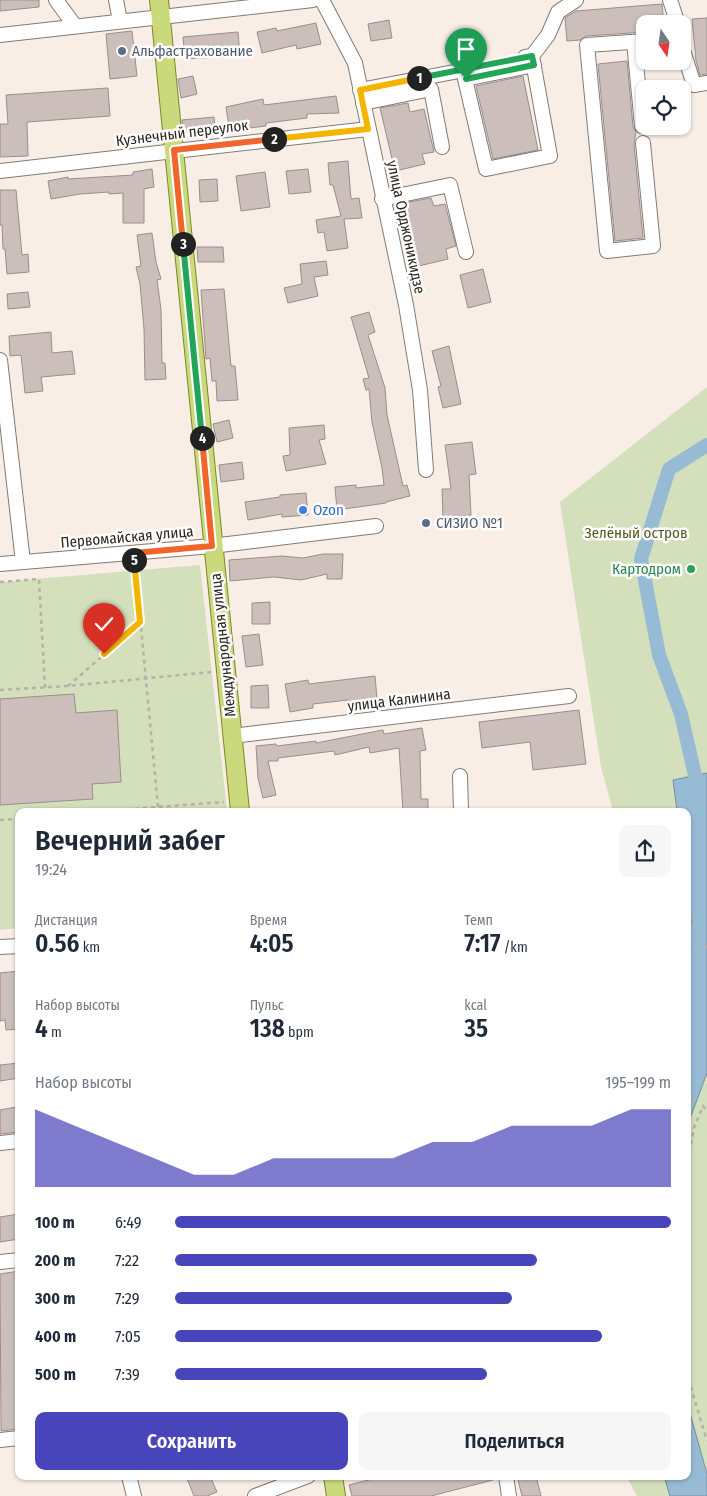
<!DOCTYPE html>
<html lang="ru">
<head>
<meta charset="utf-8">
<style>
  body { margin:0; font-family:"Fira Sans Condensed",sans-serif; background:#f6f6f7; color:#1f2937; height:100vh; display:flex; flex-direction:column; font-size:19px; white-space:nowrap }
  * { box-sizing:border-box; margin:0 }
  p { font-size:16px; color:#747a83 }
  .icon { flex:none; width:28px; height:28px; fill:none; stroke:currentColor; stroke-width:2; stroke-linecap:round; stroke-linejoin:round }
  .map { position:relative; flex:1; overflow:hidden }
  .sheet { position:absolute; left:15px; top:808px; width:676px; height:672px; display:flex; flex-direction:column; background:#fff; border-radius:10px; box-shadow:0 1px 4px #0004 }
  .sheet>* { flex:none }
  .needle { width:32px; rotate:167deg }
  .buttons { position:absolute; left:636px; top:15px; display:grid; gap:10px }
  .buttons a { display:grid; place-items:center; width:55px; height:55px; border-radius:10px; background:#fff; box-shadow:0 1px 4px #0004; font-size:25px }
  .pin { position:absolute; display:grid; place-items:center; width:42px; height:42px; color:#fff; margin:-51px -21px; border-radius:50% 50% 50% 0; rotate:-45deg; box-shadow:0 0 5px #0007 }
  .pin .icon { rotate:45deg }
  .km { position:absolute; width:25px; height:25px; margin:-12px; border-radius:50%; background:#222; color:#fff; font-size:14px; line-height:25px; text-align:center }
  .round { display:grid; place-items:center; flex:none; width:52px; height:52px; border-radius:10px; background:#f6f6f7 }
  .head { display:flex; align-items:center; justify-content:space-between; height:85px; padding:0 20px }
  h1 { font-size:28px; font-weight:600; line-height:38px }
  .metrics { display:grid; grid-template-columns:repeat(3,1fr); gap:8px; height:85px; padding:5px 20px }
  .metrics div { display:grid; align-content:center }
  .metrics b { font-size:25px; font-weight:600 }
  .metrics small { font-size:14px; font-weight:400 }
  .metrics p { font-size:14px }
  .chart { height:140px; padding:10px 20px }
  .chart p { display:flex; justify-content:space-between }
  .chart svg { width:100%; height:90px; margin-top:5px; fill:#4844ba; opacity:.7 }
  .cta { display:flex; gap:10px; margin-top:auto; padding:10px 20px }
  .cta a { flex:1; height:58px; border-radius:10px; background:#4844ba; color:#fff; font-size:20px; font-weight:600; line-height:58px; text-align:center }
  .cta a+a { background:#f6f6f7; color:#1f2937 }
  ul { padding:0 20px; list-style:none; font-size:16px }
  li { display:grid; grid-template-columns:80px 60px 1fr; align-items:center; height:38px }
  li i { height:12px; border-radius:6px; background:#4844ba }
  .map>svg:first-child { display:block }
  .green { fill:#d4dfbb }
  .water { fill:#98bbd5; stroke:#778ea0 }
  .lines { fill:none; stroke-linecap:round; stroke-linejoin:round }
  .canal { stroke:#98bbd5; stroke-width:14 }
  .building { fill:#cbbebb; stroke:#9a8e8b }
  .minor-casing { stroke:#837a73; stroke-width:16 }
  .major-casing { stroke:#7a8924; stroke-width:20 }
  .path { stroke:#b8b1aa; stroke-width:2.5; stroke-dasharray:4 4; stroke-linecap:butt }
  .minor { stroke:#fff; stroke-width:14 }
  .major { stroke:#cad97c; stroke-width:18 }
  .split-1-casing { stroke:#fff; stroke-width:10 }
  .split-2-casing { stroke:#fff; stroke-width:10 }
  .split-3-casing { stroke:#fff; stroke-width:10 }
  .split-4-casing { stroke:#fff; stroke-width:10 }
  .split-5-casing { stroke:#fff; stroke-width:10 }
  .split-6-casing { stroke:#fff; stroke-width:10 }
  .split-1 { stroke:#22a559; stroke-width:6 }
  .split-2 { stroke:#f5b400; stroke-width:6 }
  .split-3 { stroke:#f0652b; stroke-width:6 }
  .split-4 { stroke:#22a559; stroke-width:6 }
  .split-5 { stroke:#f0652b; stroke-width:6 }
  .split-6 { stroke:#f5b400; stroke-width:6 }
  .service-dot { fill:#5c6f8a; stroke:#fffdfb; stroke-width:2 }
  .shop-dot { fill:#3f7fe0; stroke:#fffdfb; stroke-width:2 }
  .leisure-dot { fill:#2e9e5b; stroke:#fffdfb; stroke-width:2 }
  .labels { text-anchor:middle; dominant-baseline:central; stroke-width:5; stroke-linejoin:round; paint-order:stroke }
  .service-label { font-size:15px; fill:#4e5e75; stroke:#fffdfb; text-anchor:start }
  .street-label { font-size:15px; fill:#292623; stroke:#fffdfb }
  .shop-label { font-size:15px; fill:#366cbe; stroke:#fffdfb; text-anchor:start }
  .park-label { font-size:15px; fill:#4d5b22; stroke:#fffdfb }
  .leisure-label { font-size:15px; fill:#27864d; stroke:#fffdfb; text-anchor:end }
</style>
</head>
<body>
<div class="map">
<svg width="707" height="1496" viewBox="0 0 707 1496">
  <rect width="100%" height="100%" fill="#f8eee6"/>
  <g class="green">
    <polygon points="707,387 707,1496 637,1496 626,1476 688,1476 688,811 613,811 601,767 560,502"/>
    <polygon points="200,565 227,811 19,811 19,928 0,930 0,582"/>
  </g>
  <g class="water">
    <polygon points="707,773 707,1073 688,1124 688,953 691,921 688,894 688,811 677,811 673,780"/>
    <polygon points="688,1406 707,1474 707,1496 670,1496 664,1476 688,1476"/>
  </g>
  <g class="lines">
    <polyline class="canal" points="699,793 681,714 659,655 641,559 669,469 707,445"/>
  </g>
  <g class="building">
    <polygon points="0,0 39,0 39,7 0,11"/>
    <polygon points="662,4 664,24 645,24 645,32 586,36 580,40 567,41 565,18 576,11"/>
    <polygon points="707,18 707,74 700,75 696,61 692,19"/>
    <polygon points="389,20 392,38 371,41 368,24"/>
    <polygon points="316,23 321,44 297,49 296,45 262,53 257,32 276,28 277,31"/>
    <polygon points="132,31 137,76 110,79 106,34"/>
    <polygon points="238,32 240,56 185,59 183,37"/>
    <polygon points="627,61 633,127 636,132 634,144 643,238 615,241 598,64"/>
    <polygon points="193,76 197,94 181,98 178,79"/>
    <polygon points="523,76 538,150 493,159 476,86"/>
    <polygon points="108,88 110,116 27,122 28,156 0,157 0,124 8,124 6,95"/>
    <polygon points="336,96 339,113 307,114 307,118 266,123 266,126 241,129 241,125 229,127 226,107 263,99 264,105"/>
    <polygon points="408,103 410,112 424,109 434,152 422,154 425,164 395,171 380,108"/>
    <polygon points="214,117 215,128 183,133 182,120"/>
    <polygon points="348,161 351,199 359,198 362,218 344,219 348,248 327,251 324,232 318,233 316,220 341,216 333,185 330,185 328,163"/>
    <polygon points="152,169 154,187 144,189 144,223 123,223 123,193 109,194 109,192 80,194 51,199 48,181 68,177 68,179 133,175 133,172"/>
    <polygon points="308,169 311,192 289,194 286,171"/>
    <polygon points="265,172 270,207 241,211 236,176"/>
    <polygon points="217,179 218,201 200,202 199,180"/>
    <polygon points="0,190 16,190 22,255 28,254 29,272 7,274 5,249 3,249 2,225 0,225"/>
    <polygon points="431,198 434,206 445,204 456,246 446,249 448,259 419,266 404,203"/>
    <polygon points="152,233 156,262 161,279 157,280 161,309 162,363 165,363 166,379 145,380 144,329 140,284 136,267 141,266 137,235"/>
    <polygon points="197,247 223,247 224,262 198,262"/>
    <polygon points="326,261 328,275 314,277 318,296 288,303 284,288 302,284 300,264"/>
    <polygon points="483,269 491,302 468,308 460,275"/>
    <polygon points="224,289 231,366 235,366 238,400 217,401 216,381 212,381 210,358 206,359 201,290"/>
    <polygon points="28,292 30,307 8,309 7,294"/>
    <polygon points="369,312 375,332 368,335 385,388 387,415 403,486 407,485 410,496 386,502 386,503 337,510 335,487 356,485 356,488 384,485 382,468 372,422 369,389 366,390 363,379 369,378 351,317"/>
    <polygon points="51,332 52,353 72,351 75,374 41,377 43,391 25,393 21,355 10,356 9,336"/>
    <polygon points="449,346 461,404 443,408 438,387 441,386 432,351"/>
    <polygon points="229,420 233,438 217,442 213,424"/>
    <polygon points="324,425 325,439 319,440 326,464 286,471 283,456 290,455 289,428"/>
    <polygon points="472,442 476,474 469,475 471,515 443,517 442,489 451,489 445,445"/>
    <polygon points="242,462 244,479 221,482 219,465"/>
    <polygon points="306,493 308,515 282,517 282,514 248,520 245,502 280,497 280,495"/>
    <polygon points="323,554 343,554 342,579 327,579 327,574 301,580 274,577 230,581 229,560 282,556 303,558"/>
    <polygon points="270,602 270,624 252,624 252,603"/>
    <polygon points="259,634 263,665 246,667 242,636"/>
    <polygon points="375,676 377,699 348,702 348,700 313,704 313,708 290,712 285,684 308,680 309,684"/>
    <polygon points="268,685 269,708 251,708 251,686"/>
    <polygon points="74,694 76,713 117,710 121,782 92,784 93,799 0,805 0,699"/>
    <polygon points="579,710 586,764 533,770 530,742 482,748 479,722"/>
    <polygon points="422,728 426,750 420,751 421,799 428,799 428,811 403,811 399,748 370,753 369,747 335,755 334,751 278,758 278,761 268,761 276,795 263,798 258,778 256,746 276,744 277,746 316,741 316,743 383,730 384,734"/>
    <polygon points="19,971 19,1029 6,1030 5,1020 0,1021 0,973"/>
    <polygon points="19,1063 19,1078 0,1081 0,1065"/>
    <polygon points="16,1107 19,1132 0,1134 0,1110"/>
    <polygon points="19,1214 19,1239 0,1242 0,1217"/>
    <polygon points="19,1271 19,1429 1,1431 0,1274"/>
    <polygon points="186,1476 210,1476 217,1492 207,1496 194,1496"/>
    <polygon points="384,1476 492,1476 493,1480 431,1496 352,1496 349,1485"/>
    <polygon points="517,1476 536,1476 541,1496 522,1496"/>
  </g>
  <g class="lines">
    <g class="minor-casing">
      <g id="minor">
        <polyline points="56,0 75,26"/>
        <polyline points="116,0 120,21"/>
        <polyline points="322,0 355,63 406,305 420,390 426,470"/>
        <polyline points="670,0 678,24"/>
        <polyline points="0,35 313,0"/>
        <polyline points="634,42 642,126"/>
        <polyline points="682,47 694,85 707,83"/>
        <polyline points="532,56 550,156 486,169 465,79 534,65"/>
        <polyline points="525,57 532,56 548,35 558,12 576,0"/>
        <polyline points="360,90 480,67"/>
        <polyline points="363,103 431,89 442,147"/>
        <polyline points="643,143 653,246 607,251 587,45 645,41"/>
        <polyline points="0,171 368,129"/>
        <polyline points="382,199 450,185 466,252"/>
        <polyline points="0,360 23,562"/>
        <polyline points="0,564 212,546 376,526"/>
        <polyline points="232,736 569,696"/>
        <polyline points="460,776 461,811"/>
        <polyline points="0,947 19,946"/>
        <polyline points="0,1143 19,1141"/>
        <polyline points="0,1262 19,1260"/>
        <polyline points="0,1440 19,1438"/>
        <polyline points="129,1476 134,1496"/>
        <polyline points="506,1476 509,1496"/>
        <polyline points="255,1496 308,1476"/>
      </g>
    </g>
    <g class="major-casing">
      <g id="major">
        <polyline points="159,0 240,811"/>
        <polyline points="333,1476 336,1496"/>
      </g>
    </g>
    <g class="path">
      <polyline points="135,564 158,807"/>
      <polyline points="0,582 39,579 45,688"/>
      <polyline points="68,686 140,623"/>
      <polyline points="0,690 68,686 211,672"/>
      <polyline points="103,811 224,802"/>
      <polyline points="0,820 19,819"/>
      <polyline points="688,941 707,947"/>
      <polyline points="688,1160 694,1128 703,1106 707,1111"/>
      <polyline points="688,1339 689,1381 707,1441"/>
    </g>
    <use href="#minor" class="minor"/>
    <use href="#major" class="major"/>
  </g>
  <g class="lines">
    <g class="split-1-casing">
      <polyline id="split-1" points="419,78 532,56 534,65 466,79"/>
    </g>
    <g class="split-2-casing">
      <polyline id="split-2" points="274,139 368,129 360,90 419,78"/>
    </g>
    <g class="split-3-casing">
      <polyline id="split-3" points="183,244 174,150 274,139"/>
    </g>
    <g class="split-4-casing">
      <polyline id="split-4" points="183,244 202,438"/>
    </g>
    <g class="split-5-casing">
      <polyline id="split-5" points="134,560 134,553 212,546 202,438"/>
    </g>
    <g class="split-6-casing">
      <polyline id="split-6" points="104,654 140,622 134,560"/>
    </g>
    <use href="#split-1" class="split-1"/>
    <use href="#split-2" class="split-2"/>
    <use href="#split-3" class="split-3"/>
    <use href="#split-4" class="split-4"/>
    <use href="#split-5" class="split-5"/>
    <use href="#split-6" class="split-6"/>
  </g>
  <g class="service-dot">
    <circle cx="122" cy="51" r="5"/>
    <circle cx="426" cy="523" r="5"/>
  </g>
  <circle class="shop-dot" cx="303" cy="510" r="5"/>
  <circle class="leisure-dot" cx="691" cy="569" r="5"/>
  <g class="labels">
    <g class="service-label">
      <text x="132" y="51">Альфастрахование</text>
      <text x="436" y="523">СИЗИО №1</text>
    </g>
    <g class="street-label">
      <text transform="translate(182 133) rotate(-7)">Кузнечный переулок</text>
      <text transform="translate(406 227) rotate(78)">улица Орджоникидзе</text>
      <text transform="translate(127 537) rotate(-5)">Первомайская улица</text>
      <text transform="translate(223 645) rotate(-96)">Международная улица</text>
      <text transform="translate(399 700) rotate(-7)">улица Калинина</text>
    </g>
    <g class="shop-label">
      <text x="313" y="510">Ozon</text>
    </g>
    <g class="park-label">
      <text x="636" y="533">Зелёный остров</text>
    </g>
    <g class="leisure-label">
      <text x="681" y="569">Картодром</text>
    </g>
  </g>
</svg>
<div class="buttons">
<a><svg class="needle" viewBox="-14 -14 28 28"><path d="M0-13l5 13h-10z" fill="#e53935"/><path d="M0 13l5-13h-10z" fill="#747a83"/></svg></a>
<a><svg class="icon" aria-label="locate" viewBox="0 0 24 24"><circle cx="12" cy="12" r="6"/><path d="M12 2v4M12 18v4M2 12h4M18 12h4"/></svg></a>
</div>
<div class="pin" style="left:466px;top:79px;background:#1e9e55"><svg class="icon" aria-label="arrive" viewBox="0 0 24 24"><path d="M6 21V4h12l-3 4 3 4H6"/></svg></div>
<div class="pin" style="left:104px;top:654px;background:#d93025"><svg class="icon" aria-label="check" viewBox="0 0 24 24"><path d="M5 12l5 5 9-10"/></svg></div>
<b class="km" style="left:419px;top:78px">1</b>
<b class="km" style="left:274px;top:139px">2</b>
<b class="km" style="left:183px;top:244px">3</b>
<b class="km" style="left:202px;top:438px">4</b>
<b class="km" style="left:134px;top:560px">5</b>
<section class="sheet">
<div class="head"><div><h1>Вечерний забег</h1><p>19:24</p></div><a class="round"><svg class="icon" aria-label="share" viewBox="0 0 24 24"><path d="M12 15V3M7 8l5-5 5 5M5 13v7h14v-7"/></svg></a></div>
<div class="metrics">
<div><p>Дистанция</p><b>0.56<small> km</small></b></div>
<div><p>Время</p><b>4:05</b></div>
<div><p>Темп</p><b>7:17<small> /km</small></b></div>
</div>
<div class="metrics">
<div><p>Набор высоты</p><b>4<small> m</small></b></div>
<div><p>Пульс</p><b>138<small> bpm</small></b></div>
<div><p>kcal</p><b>35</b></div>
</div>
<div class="chart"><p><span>Набор высоты</span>195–199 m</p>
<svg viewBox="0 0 160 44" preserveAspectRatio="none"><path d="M0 44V6L10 14L20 22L30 30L40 38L50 38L60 30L70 30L80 30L90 30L100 22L110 22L120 14L130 14L140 14L150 6L160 6V44z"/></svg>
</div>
<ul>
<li><b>100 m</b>6:49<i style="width:100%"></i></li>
<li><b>200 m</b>7:22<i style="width:73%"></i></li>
<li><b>300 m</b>7:29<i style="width:68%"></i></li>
<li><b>400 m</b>7:05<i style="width:86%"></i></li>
<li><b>500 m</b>7:39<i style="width:63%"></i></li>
</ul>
<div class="cta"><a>Сохранить</a><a>Поделиться</a></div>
</section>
</div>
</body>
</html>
